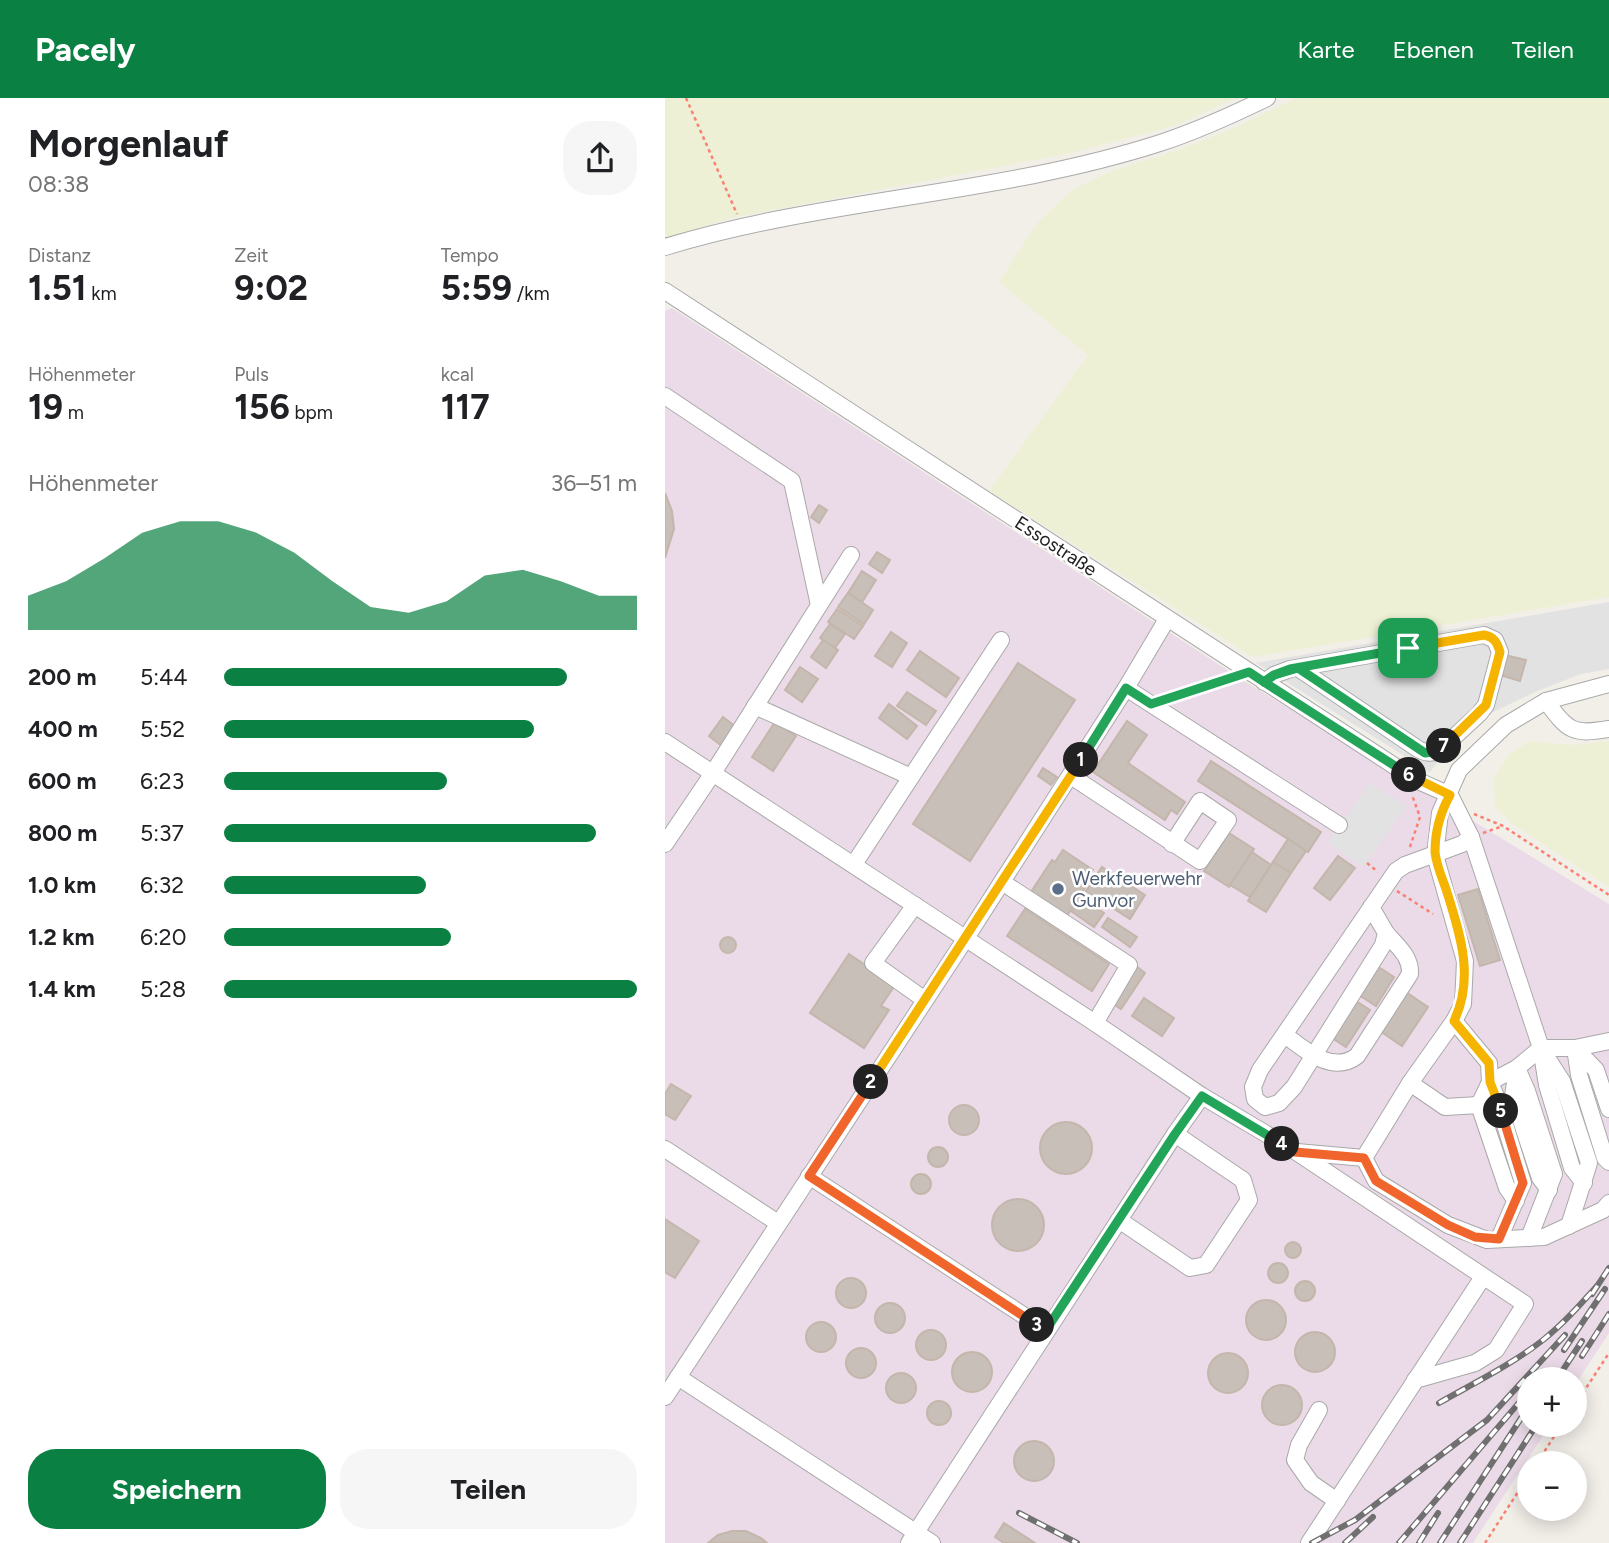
<!DOCTYPE html>
<html lang="de">
<head>
<meta charset="utf-8">
<style>
  body { margin:0; font-family:Figtree,sans-serif; background:#f6f6f6; color:#202124; height:100vh; display:flex; flex-direction:column; font-size:26px; white-space:nowrap }
  * { box-sizing:border-box; margin:0 }
  p { font-size:23px; color:#757577 }
  .icon { flex:none; width:38px; height:38px; fill:none; stroke:currentColor; stroke-width:2; stroke-linecap:round; stroke-linejoin:round }
  .map { position:relative; flex:1; overflow:hidden }
  .panel { display:flex; flex-direction:column; background:#fff; width:665px }
  .panel>* { flex:none }
  .fabs { position:absolute; left:852px; top:1269px; display:grid; gap:14px }
  .fabs a { display:grid; place-items:center; width:70px; height:70px; border-radius:50%; background:#fff; box-shadow:0 4px 18px #0003; font-size:35px }
  .pin { position:absolute; display:grid; place-items:center; width:60px; height:60px; color:#fff; margin:-30px; border-radius:14px; box-shadow:0 4px 10px #0006 }
  .km { position:absolute; width:35px; height:35px; margin:-18px; border-radius:50%; background:#222; color:#fff; font-size:19px; line-height:35px; text-align:center }
  .round { display:grid; place-items:center; flex:none; width:74px; height:74px; border-radius:28px; background:#f6f6f6 }
  .overview { display:flex; align-items:center; justify-content:space-between; height:119px; padding:0 28px }
  h1 { font-size:38px; font-weight:700; line-height:52px }
  .metrics { display:grid; grid-template-columns:repeat(3,1fr); gap:10px; height:119px; padding:7px 28px }
  .metrics div { display:grid; align-content:center }
  .metrics b { font-size:35px; font-weight:700 }
  .metrics small { font-size:19px; font-weight:400 }
  .metrics p { font-size:19px }
  .chart { height:196px; padding:14px 28px }
  .chart p { display:flex; justify-content:space-between }
  .chart svg { width:100%; height:126px; margin-top:7px; fill:#0b8043; opacity:.7 }
  .button { display:flex; gap:14px; margin-top:auto; padding:14px 28px }
  .button a { flex:1; height:80px; border-radius:28px; background:#0b8043; color:#fff; font-size:28px; font-weight:700; line-height:80px; text-align:center }
  .button a+a { background:#f6f6f6; color:#202124 }
  ul { padding:0 28px; list-style:none; font-size:23px }
  li { display:grid; grid-template-columns:112px 84px 1fr; align-items:center; height:52px }
  li i { height:18px; border-radius:9px; background:#0b8043 }
  header { display:flex; align-items:center; gap:42px; box-sizing:border-box; height:98px; padding:0 35px; background:#0b8043; color:#fff }
  header strong { font-size:33px }
  nav { display:flex; gap:38px; margin-inline-start:auto; font-size:24px }
  main { display:flex; flex:1; min-height:0 }
  .map>svg:first-child { display:block }
  .industrial { fill:#ebdbe8 }
  .farmland { fill:#eef0d5 }
  .parking { fill:#e2e2e2 }
  .building { fill:#c7bfb8; stroke:#c4b6ab; stroke-width:2 }
  .lines { fill:none; stroke-linecap:round; stroke-linejoin:round }
  .minor-casing { stroke:#a9a9a9; stroke-width:18 }
  .path { stroke:#fa8072; stroke-width:2.5; stroke-dasharray:3.5 3.5; stroke-linecap:butt }
  .minor { stroke:#fff; stroke-width:16 }
  .rail-casing { stroke:#707070; stroke-width:6 }
  .rail { stroke:#fff; stroke-width:3.5; stroke-dasharray:10; stroke-linecap:butt }
  .split-1-casing { stroke:#fff; stroke-width:14 }
  .split-2-casing { stroke:#fff; stroke-width:14 }
  .split-3-casing { stroke:#fff; stroke-width:14 }
  .split-4-casing { stroke:#fff; stroke-width:14 }
  .split-5-casing { stroke:#fff; stroke-width:14 }
  .split-6-casing { stroke:#fff; stroke-width:14 }
  .split-7-casing { stroke:#fff; stroke-width:14 }
  .split-8-casing { stroke:#fff; stroke-width:14 }
  .split-1 { stroke:#22a559; stroke-width:9 }
  .split-2 { stroke:#f5b400; stroke-width:9 }
  .split-3 { stroke:#f0652b; stroke-width:9 }
  .split-4 { stroke:#22a559; stroke-width:9 }
  .split-5 { stroke:#f0652b; stroke-width:9 }
  .split-6 { stroke:#f5b400; stroke-width:9 }
  .split-7 { stroke:#22a559; stroke-width:9 }
  .split-8 { stroke:#f5b400; stroke-width:9 }
  .service-dot { fill:#5c6f8a; stroke:#fff; stroke-width:2.5 }
  .labels { text-anchor:middle; dominant-baseline:central; stroke-width:5; stroke-linejoin:round; paint-order:stroke }
  .street-label { font-size:19px; fill:#222; stroke:#fff }
  .service-label { font-size:19px; fill:#4e5e75; stroke:#fff; text-anchor:start }
</style>
</head>
<body>
<header>
<strong>Pacely</strong>
<nav><a>Karte</a><a>Ebenen</a><a>Teilen</a></nav>
</header>
<main>
<section class="panel">
<div class="overview"><div><h1>Morgenlauf</h1><p>08:38</p></div><a class="round"><svg class="icon" aria-label="share" viewBox="0 0 24 24"><path d="M12 15V3M7 8l5-5 5 5M5 13v7h14v-7"/></svg></a></div>
<div class="metrics">
<div><p>Distanz</p><b>1.51<small> km</small></b></div>
<div><p>Zeit</p><b>9:02</b></div>
<div><p>Tempo</p><b>5:59<small> /km</small></b></div>
</div>
<div class="metrics">
<div><p>Höhenmeter</p><b>19<small> m</small></b></div>
<div><p>Puls</p><b>156<small> bpm</small></b></div>
<div><p>kcal</p><b>117</b></div>
</div>
<div class="chart"><p><span>Höhenmeter</span>36–51 m</p>
<svg viewBox="0 0 160 44" preserveAspectRatio="none"><path d="M0 44V32L10 27L20 19L30 10L40 6L50 6L60 10L70 17L80 27L90 36L100 38L110 34L120 25L130 23L140 27L150 32L160 32V44z"/></svg>
</div>
<ul>
<li><b>200 m</b>5:44<i style="width:83%"></i></li>
<li><b>400 m</b>5:52<i style="width:75%"></i></li>
<li><b>600 m</b>6:23<i style="width:54%"></i></li>
<li><b>800 m</b>5:37<i style="width:90%"></i></li>
<li><b>1.0 km</b>6:32<i style="width:49%"></i></li>
<li><b>1.2 km</b>6:20<i style="width:55%"></i></li>
<li><b>1.4 km</b>5:28<i style="width:100%"></i></li>
</ul>
<div class="button"><a>Speichern</a><a>Teilen</a></div>
</section>
<div class="map">
<svg width="944" height="1445" viewBox="0 0 944 1445">
  <rect width="100%" height="100%" fill="#f2efe9"/>
  <polygon class="industrial" points="7,210 576,581 944,806 944,1235 910,1287 910,1281 864,1281 864,1326 885,1327 808,1445 0,1445 0,213"/>
  <g class="farmland">
    <polygon points="0,0 571,0 512,27 402,56 66,120 0,141"/>
    <polygon points="632,0 944,0 944,499 588,559 324,393 423,257 334,184 372,125 407,92 446,73 511,53 567,31"/>
    <polygon points="864,643 905,647 944,643 944,789 847,726 830,708 829,681 843,657"/>
  </g>
  <g class="parking">
    <polygon points="944,504 944,571 916,576 872,593 822,617 787,646 765,674 591,565"/>
    <polygon points="705,685 741,708 699,769 663,745"/>
  </g>
  <g class="building">
    <polygon points="0,395 7,413 9,431 0,460"/>
    <polygon points="154,407 162,412 154,425 146,419"/>
    <polygon points="212,454 225,462 217,475 204,466"/>
    <polygon points="197,473 211,482 197,504 183,495"/>
    <polygon points="183,495 208,512 199,526 173,509"/>
    <polygon points="172,511 198,528 189,541 163,524"/>
    <polygon points="165,526 180,536 170,550 155,540"/>
    <polygon points="226,534 242,545 227,569 210,558"/>
    <polygon points="158,542 173,552 161,570 146,559"/>
    <polygon points="255,553 294,580 281,599 242,572"/>
    <polygon points="840,557 861,562 855,583 835,577"/>
    <polygon points="353,565 410,602 305,763 248,726"/>
    <polygon points="135,569 153,581 137,604 120,592"/>
    <polygon points="242,594 271,613 261,627 232,608"/>
    <polygon points="224,606 252,628 242,641 214,620"/>
    <polygon points="58,619 71,629 57,648 44,638"/>
    <polygon points="462,623 482,637 463,665 520,704 512,716 506,712 500,722 428,674"/>
    <polygon points="110,624 131,638 108,673 87,659"/>
    <polygon points="546,663 656,734 643,754 533,683"/>
    <polygon points="378,670 392,679 386,687 373,678"/>
    <polygon points="564,735 589,751 564,789 539,773"/>
    <polygon points="623,741 641,753 626,775 608,764"/>
    <polygon points="398,752 428,772 420,783 423,785 400,821 364,797 387,762 390,764"/>
    <polygon points="587,754 606,767 585,799 565,787"/>
    <polygon points="673,758 690,770 665,802 649,790"/>
    <polygon points="608,764 626,775 601,814 583,803"/>
    <polygon points="437,769 480,797 465,821 421,793"/>
    <polygon points="813,791 835,862 815,868 793,797"/>
    <polygon points="415,799 439,815 429,829 406,813"/>
    <polygon points="360,811 444,866 427,893 342,838"/>
    <polygon points="443,820 472,839 465,849 437,829"/>
    <circle cx="63" cy="847" r="8"/>
    <polygon points="184,856 230,887 216,908 224,912 199,950 145,915"/>
    <polygon points="471,868 480,875 456,911 447,905"/>
    <polygon points="712,868 729,879 711,908 694,897"/>
    <polygon points="738,892 763,909 737,948 712,931"/>
    <polygon points="479,900 509,920 497,938 467,918"/>
    <polygon points="691,903 705,912 681,949 667,940"/>
    <polygon points="6,986 26,998 10,1022 0,1016 0,996"/>
    <circle cx="299" cy="1022" r="15"/>
    <circle cx="401" cy="1050" r="26"/>
    <circle cx="273" cy="1059" r="10"/>
    <circle cx="256" cy="1086" r="10"/>
    <circle cx="353" cy="1127" r="26"/>
    <polygon points="0,1121 34,1143 10,1180 0,1174"/>
    <circle cx="628" cy="1152" r="8"/>
    <circle cx="613" cy="1175" r="10"/>
    <circle cx="186" cy="1195" r="15"/>
    <circle cx="640" cy="1193" r="10"/>
    <circle cx="601" cy="1222" r="20"/>
    <circle cx="225" cy="1220" r="15"/>
    <circle cx="156" cy="1239" r="15"/>
    <circle cx="266" cy="1247" r="15"/>
    <circle cx="650" cy="1254" r="20"/>
    <circle cx="196" cy="1265" r="15"/>
    <circle cx="307" cy="1274" r="20"/>
    <circle cx="563" cy="1275" r="20"/>
    <circle cx="236" cy="1290" r="15"/>
    <circle cx="617" cy="1307" r="20"/>
    <circle cx="274" cy="1315" r="12"/>
    <circle cx="369" cy="1363" r="20"/>
    <polygon points="339,1425 370,1445 339,1445 330,1439"/>
    <polygon points="67,1433 81,1433 96,1440 102,1445 43,1445 53,1437"/>
  </g>
  <g class="lines">
    <g class="minor-casing">
      <g id="minor">
        <path d="M0,149c161,-49 334,-52 495,-104 37,-12 72,-28 107,-45"/>
        <polyline points="0,193 751,682 785,697"/>
        <polyline points="0,298 127,383 154,507"/>
        <path d="M599,584l10,-7 16,-6 194,-34 11,5 5,12 -14,53 -7,9 -40,37c-9,3 -13,2 -21,-2l-120,-81"/>
        <polyline points="944,586 881,603 841,627 794,672 775,715 770,757 800,863 798,906 789,923 745,985 699,1060 711,1083 783,1127 822,1142 879,1139 938,1112 944,1105"/>
        <polyline points="461,590 674,727"/>
        <path d="M881,603c22,30 26,34 63,28"/>
        <polyline points="90,608 246,679"/>
        <polyline points="0,644 430,925 537,998 630,1053 860,1206 831,1252 810,1265 750,1282"/>
        <polyline points="406,678 535,763 563,722 535,703 507,746"/>
        <polyline points="785,697 806,739 876,950 882,987 907,1070 919,1085"/>
        <polyline points="0,746 48,675 186,457"/>
        <polyline points="189,766 336,542"/>
        <polyline points="337,784 464,867 430,925"/>
        <polyline points="250,807 208,865 260,902"/>
        <polyline points="706,809 721,835 718,847 629,989 614,1005 600,1009 590,1001 588,989 595,972 731,773 740,767 797,746 806,739"/>
        <polyline points="789,923 824,965 825,984 832,1001 858,1085 834,1141"/>
        <path d="M620,937c19,14 47,40 72,21l53,-82c1,-18 -13,-28 -24,-41"/>
        <polyline points="910,950 914,977 940,1060 944,1064"/>
        <polyline points="910,950 931,972 944,1011"/>
        <polyline points="879,955 897,983 924,1065 904,1128"/>
        <polyline points="852,970 862,993 889,1076 864,1140"/>
        <polyline points="852,972 848,998 875,1080 884,1092"/>
        <polyline points="745,985 780,1009 814,1007"/>
        <polyline points="0,1051 113,1125"/>
        <polyline points="632,1054 699,1060"/>
        <polyline points="144,1078 381,1232"/>
        <polyline points="851,1103 842,1090 814,1007 825,984 852,970 876,950 910,950 944,943"/>
        <polyline points="454,1122 525,1170 541,1167 584,1102 578,1082 510,1036"/>
        <polyline points="13,1279 267,1445"/>
        <polyline points="0,1299 301,840 461,590 502,521"/>
        <polyline points="654,1312 634,1347 630,1362 646,1385 672,1403"/>
        <polyline points="244,1445 510,1036 537,998"/>
        <polyline points="644,1445 818,1179"/>
      </g>
    </g>
    <g class="path">
      <polyline points="21,0 72,116"/>
      <polyline points="503,601 566,579"/>
      <polyline points="809,716 838,728 944,797"/>
      <polyline points="818,735 838,728"/>
      <polyline points="745,749 755,719 747,697"/>
      <polyline points="702,765 713,774"/>
      <polyline points="732,793 768,816"/>
      <polyline points="910,1307 944,1255"/>
      <polyline points="872,1365 897,1326"/>
      <polyline points="820,1445 864,1377"/>
    </g>
    <use href="#minor" class="minor"/>
    <g class="rail-casing">
      <g id="rail">
        <polyline points="927,1196 944,1170"/>
        <polyline points="899,1252 940,1191"/>
        <polyline points="917,1258 944,1216"/>
        <polyline points="892,1281 917,1243"/>
        <path d="M774,1305c35,-20 72,-38 104,-63 20,-16 37,-35 54,-54"/>
        <polyline points="354,1415 412,1445"/>
        <polyline points="647,1445 690,1422 822,1322 900,1237"/>
        <polyline points="680,1445 708,1419"/>
        <polyline points="734,1445 864,1293"/>
        <polyline points="754,1445 773,1415"/>
        <polyline points="775,1445 864,1308"/>
        <polyline points="795,1445 872,1326"/>
      </g>
    </g>
    <use href="#rail" class="rail"/>
  </g>
  <g class="lines">
    <g class="split-1-casing">
      <polyline id="split-1" points="416,662 461,590 486,606 584,574 599,584 609,577 625,571 743,550"/>
    </g>
    <g class="split-2-casing">
      <polyline id="split-2" points="206,984 416,662"/>
    </g>
    <g class="split-3-casing">
      <polyline id="split-3" points="206,984 144,1078 372,1227"/>
    </g>
    <g class="split-4-casing">
      <polyline id="split-4" points="372,1227 381,1232 510,1036 537,998 617,1046"/>
    </g>
    <g class="split-5-casing">
      <polyline id="split-5" points="617,1046 630,1054 699,1060 711,1083 783,1127 810,1139 834,1141 858,1085 836,1013"/>
    </g>
    <g class="split-6-casing">
      <path id="split-6" d="M744,677l41,20c-10,18 -15,36 -15,57 1,12 7,26 11,37 14,45 29,88 8,132l35,42 1,19 11,29"/>
    </g>
    <g class="split-7-casing">
      <polyline id="split-7" points="744,677 599,584 609,577 633,570 760,655 774,653 779,648"/>
    </g>
    <g class="split-8-casing">
      <path id="split-8" d="M743,550l76,-13c10,2 13,7 16,17l-14,53 -42,41"/>
    </g>
    <use href="#split-1" class="split-1"/>
    <use href="#split-2" class="split-2"/>
    <use href="#split-3" class="split-3"/>
    <use href="#split-4" class="split-4"/>
    <use href="#split-5" class="split-5"/>
    <use href="#split-6" class="split-6"/>
    <use href="#split-7" class="split-7"/>
    <use href="#split-8" class="split-8"/>
  </g>
  <circle class="service-dot" cx="393" cy="791" r="7"/>
  <g class="labels">
    <g class="street-label">
      <text transform="translate(391 448) rotate(33)">Essostraße</text>
    </g>
    <g class="service-label">
      <text x="407" y="780">Werkfeuerwehr<tspan x="407" dy="22">Gunvor</tspan></text>
    </g>
  </g>
</svg>
<div class="fabs">
<a>+</a>
<a>−</a>
</div>
<div class="pin" style="left:743px;top:550px;background:#1e9e55"><svg class="icon" aria-label="arrive" viewBox="0 0 24 24"><path d="M6 21V4h12l-3 4 3 4H6"/></svg></div>
<b class="km" style="left:416px;top:662px">1</b>
<b class="km" style="left:206px;top:984px">2</b>
<b class="km" style="left:372px;top:1227px">3</b>
<b class="km" style="left:617px;top:1046px">4</b>
<b class="km" style="left:836px;top:1013px">5</b>
<b class="km" style="left:744px;top:677px">6</b>
<b class="km" style="left:779px;top:648px">7</b>
</div>
</main>
</body>
</html>
